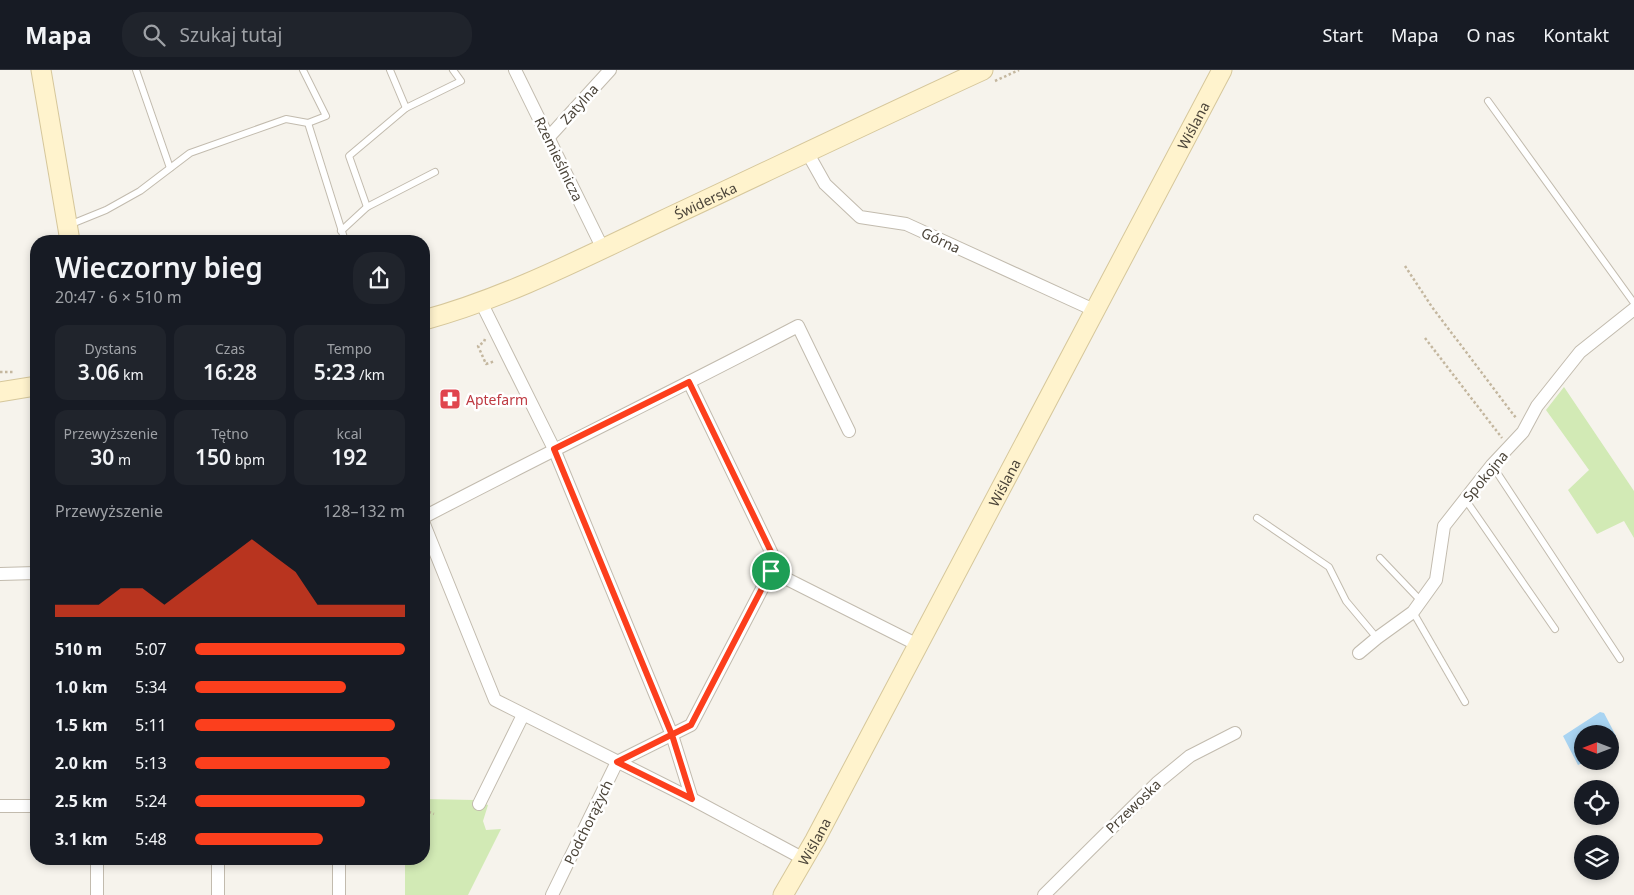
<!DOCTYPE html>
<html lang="pl">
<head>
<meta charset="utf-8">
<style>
  body { margin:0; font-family:"Noto Sans",sans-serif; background:#20242c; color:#f1f3f6; height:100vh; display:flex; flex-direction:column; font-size:19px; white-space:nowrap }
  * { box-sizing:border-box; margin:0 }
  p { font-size:16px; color:#9ea1a6 }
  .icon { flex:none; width:28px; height:28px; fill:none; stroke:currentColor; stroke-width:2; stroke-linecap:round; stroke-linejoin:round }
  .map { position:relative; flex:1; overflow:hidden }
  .drawer { position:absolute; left:30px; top:165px; width:400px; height:630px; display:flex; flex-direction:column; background:#171b24; border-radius:20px; box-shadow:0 2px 8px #0003 }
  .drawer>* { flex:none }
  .needle { width:32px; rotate:270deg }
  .fabs { position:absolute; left:1574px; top:655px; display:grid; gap:10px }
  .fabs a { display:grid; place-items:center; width:45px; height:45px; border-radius:50%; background:#171b24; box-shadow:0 2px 8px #0003; font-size:25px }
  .pin { position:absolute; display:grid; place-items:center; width:42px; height:42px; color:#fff; margin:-21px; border:2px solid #fff; border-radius:50%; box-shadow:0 1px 5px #0007 }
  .round { display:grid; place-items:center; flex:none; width:52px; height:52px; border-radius:20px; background:#20242c }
  .overview { display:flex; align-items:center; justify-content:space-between; height:85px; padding:0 25px }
  h1 { font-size:28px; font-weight:600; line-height:38px }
  .metrics { display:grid; grid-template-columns:repeat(3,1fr); gap:8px; height:85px; padding:5px 25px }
  .metrics div { display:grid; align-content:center; border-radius:12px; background:#20242c; text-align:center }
  .metrics b { font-size:21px; font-weight:600 }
  .metrics small { font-size:14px; font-weight:400 }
  .metrics p { font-size:14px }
  .chart { height:140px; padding:10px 25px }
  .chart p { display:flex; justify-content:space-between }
  .chart svg { width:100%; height:90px; margin-top:5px; fill:#fc3f1d; opacity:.7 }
  ul { padding:0 25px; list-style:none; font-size:16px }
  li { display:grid; grid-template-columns:80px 60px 1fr; align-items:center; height:38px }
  li i { height:12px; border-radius:6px; background:#fc3f1d }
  header { display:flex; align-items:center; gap:30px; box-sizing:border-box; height:70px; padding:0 25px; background:#171b24; border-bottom:1px solid #363941 }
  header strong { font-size:24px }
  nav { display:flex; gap:28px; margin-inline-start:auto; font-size:18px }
  .search { width:350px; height:45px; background:#20242c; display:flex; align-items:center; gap:12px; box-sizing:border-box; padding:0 18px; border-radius:20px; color:#9ea1a6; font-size:19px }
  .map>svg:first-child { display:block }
  .green { fill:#d2eab5 }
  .water { fill:#a9d4f2 }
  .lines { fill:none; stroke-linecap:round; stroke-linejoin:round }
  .lane-casing { stroke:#c2bbae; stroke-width:8 }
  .street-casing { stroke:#c2bbae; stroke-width:14 }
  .secondary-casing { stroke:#d6c79b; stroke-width:21 }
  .path { stroke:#c4b79f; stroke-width:2.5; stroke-dasharray:2.5 2.5; stroke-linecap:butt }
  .lane { stroke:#fff; stroke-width:6 }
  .street { stroke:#fff; stroke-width:12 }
  .secondary { stroke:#fff3cd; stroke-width:19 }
  .route-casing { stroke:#fff; stroke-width:10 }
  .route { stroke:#fc3f1d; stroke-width:6 }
  .labels { text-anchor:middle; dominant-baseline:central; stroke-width:5; stroke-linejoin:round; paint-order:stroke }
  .street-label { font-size:14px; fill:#4b4439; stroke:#fff }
  .health-label { font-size:14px; fill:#be3a42; stroke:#fff; text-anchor:start }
</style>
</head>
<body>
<header>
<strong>Mapa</strong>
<div class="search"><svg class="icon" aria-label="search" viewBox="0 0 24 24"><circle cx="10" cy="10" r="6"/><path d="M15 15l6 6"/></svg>Szukaj tutaj</div>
<nav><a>Start</a><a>Mapa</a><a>O nas</a><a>Kontakt</a></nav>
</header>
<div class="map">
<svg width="1634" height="825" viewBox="0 0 1634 825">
  <rect width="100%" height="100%" fill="#f6f3ec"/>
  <g class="green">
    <polygon points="1564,317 1634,421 1634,468 1624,451 1597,464 1568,420 1589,400 1546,340"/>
    <polygon points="424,729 475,730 488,735 483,751 486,760 501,759 468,825 405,825 405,789 424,789"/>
  </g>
  <polygon class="water" points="1600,642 1604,643 1616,666 1610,673 1610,664 1582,664 1582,691 1587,691 1578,695 1563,666"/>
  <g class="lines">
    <g class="lane-casing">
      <g id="lane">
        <polyline points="136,0 170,98"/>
        <polyline points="303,0 326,46 308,53 345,171"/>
        <polyline points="390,0 406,38 461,11 453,0"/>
        <polyline points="1488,31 1634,233"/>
        <polyline points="367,137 349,86 406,38"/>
        <polyline points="69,155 106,140 140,121 190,83 286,49 308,53"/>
        <polyline points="341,161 367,137 435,102"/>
        <polyline points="1492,395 1620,589"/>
        <polyline points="1465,429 1555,559"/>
        <polyline points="1257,448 1329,497 1346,531 1377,568"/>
        <polyline points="1380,488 1421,531"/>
        <polyline points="1413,542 1465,632"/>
      </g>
    </g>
    <g class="street-casing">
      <g id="street">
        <polyline points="515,0 603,179"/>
        <polyline points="548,68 610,0"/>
        <polyline points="807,82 825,114 860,147 906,154 1094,240"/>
        <polyline points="481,232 554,379 672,665 692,729"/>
        <path d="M424,447c124,-65 250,-126 374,-191l51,105"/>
        <polyline points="424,454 495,630 692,729 804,789"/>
        <polyline points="771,501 918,575"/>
        <polyline points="0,504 36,503"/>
        <polyline points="1359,583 1377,568 1413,542 1436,510 1444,456 1492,395 1523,362 1537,336 1580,282 1634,239"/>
        <polyline points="479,734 523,645"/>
        <polyline points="0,736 36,736"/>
        <polyline points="97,789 97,825"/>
        <polyline points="218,789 218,825"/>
        <polyline points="339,789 339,825"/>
        <polyline points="552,825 617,692 691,655 776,492 689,312"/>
        <polyline points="1044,825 1157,713 1190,686 1235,663"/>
      </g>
    </g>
    <g class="secondary-casing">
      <g id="secondary">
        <polyline points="41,0 70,171"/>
        <path id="s1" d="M424,250c81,-22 157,-61 233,-97 109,-51 217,-103 326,-153"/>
        <polyline points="0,322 36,316"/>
        <path id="s2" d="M783,825l32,-55 407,-770"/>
      </g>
    </g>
    <g class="path">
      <polyline points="995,11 1019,0"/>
      <polyline points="1405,196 1432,237 1516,348"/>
      <polyline points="1425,268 1502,368"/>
      <polyline points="485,269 484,272 478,276 486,294 495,291"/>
      <polyline points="0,302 13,302"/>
      <polyline points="424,740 434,744"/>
    </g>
    <use href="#lane" class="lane"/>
    <use href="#street" class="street"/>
    <use href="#secondary" class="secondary"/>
  </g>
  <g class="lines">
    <g class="route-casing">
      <polyline id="route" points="771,501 691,655 617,692 692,729 672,665 554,379 689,312 776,492 771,501"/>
    </g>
    <use href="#route" class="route"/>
  </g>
  <defs>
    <g id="pharmacy-square" transform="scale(1.125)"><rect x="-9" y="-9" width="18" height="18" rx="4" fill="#e0444e" stroke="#fff"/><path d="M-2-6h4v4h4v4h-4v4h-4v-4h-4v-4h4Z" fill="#fff"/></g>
  </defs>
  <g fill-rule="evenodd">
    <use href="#pharmacy-square" x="450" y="329"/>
  </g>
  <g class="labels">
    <g class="street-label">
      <text transform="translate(579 34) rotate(-48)">Zatylna</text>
      <text stroke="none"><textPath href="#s2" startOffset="872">Wiślana</textPath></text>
      <text transform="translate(559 89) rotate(64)">Rzemieślnicza</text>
      <text stroke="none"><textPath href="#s1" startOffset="306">Świderska</textPath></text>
      <text transform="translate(941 170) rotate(25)">Górna</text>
      <text transform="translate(1485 406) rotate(-50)">Spokojna</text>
      <text stroke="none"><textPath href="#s2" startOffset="468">Wiślana</textPath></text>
      <text transform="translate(1133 736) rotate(-44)">Przewoska</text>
      <text transform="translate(588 752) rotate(-64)">Podchorążych</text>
      <text stroke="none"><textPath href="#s2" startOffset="62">Wiślana</textPath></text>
    </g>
    <g class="health-label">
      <text x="466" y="329">Aptefarm</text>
    </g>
  </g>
</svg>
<div class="fabs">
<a><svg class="needle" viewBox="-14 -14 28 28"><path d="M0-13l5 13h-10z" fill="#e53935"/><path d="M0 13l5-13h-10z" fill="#9ea1a6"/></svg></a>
<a><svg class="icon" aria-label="locate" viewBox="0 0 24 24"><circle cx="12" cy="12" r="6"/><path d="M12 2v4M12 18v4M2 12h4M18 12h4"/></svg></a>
<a><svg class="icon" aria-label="layers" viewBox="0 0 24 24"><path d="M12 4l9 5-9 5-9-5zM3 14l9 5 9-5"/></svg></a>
</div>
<div class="pin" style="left:771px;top:501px;background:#1e9e55"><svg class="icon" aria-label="arrive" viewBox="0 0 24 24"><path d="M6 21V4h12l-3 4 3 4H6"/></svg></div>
<section class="drawer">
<div class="overview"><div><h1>Wieczorny bieg</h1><p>20:47 · 6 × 510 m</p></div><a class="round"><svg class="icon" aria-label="share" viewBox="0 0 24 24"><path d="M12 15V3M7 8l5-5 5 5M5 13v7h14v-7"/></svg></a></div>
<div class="metrics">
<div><p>Dystans</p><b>3.06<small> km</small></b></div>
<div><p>Czas</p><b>16:28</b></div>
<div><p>Tempo</p><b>5:23<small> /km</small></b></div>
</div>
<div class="metrics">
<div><p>Przewyższenie</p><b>30<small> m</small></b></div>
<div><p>Tętno</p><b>150<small> bpm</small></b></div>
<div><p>kcal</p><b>192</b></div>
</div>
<div class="chart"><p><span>Przewyższenie</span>128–132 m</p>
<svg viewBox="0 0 160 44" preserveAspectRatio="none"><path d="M0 44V38L10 38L20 38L30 30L40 30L50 38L60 30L70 22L80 14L90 6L100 14L110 22L120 38L130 38L140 38L150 38L160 38V44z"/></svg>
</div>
<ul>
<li><b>510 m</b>5:07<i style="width:100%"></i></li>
<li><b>1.0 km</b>5:34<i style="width:72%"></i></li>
<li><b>1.5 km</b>5:11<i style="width:95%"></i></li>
<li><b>2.0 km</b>5:13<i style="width:93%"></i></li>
<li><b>2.5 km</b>5:24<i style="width:81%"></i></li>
<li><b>3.1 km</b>5:48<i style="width:61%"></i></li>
</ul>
</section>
</div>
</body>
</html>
